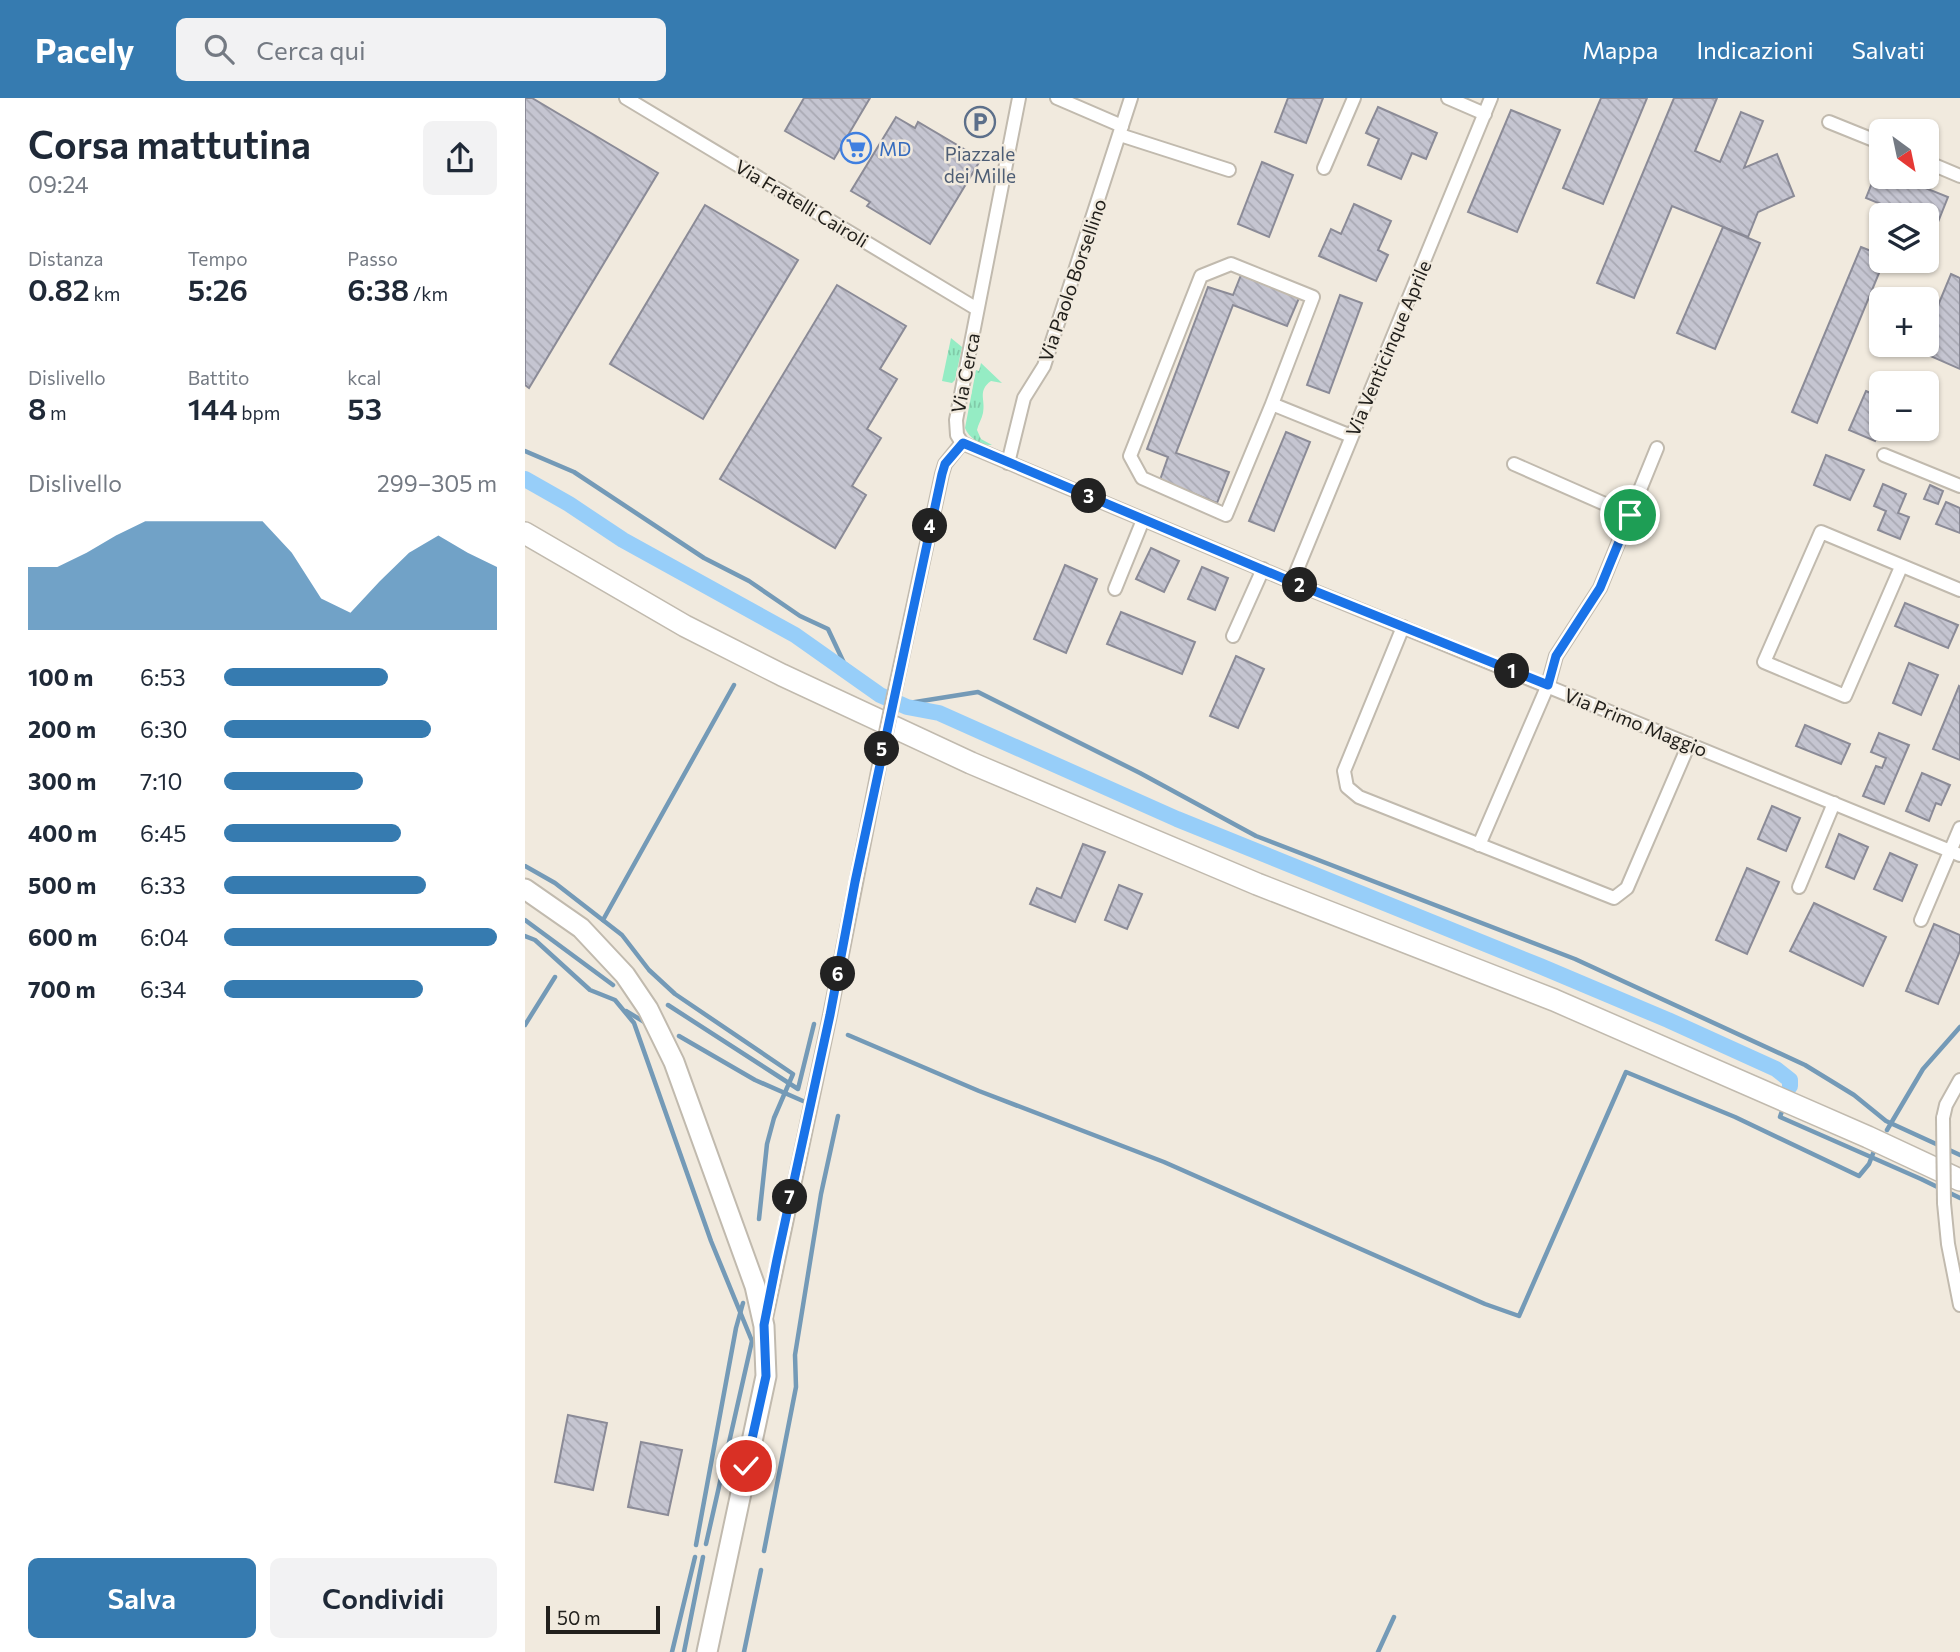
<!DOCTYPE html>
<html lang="it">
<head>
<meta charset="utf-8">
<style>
  body { margin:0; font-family:Commissioner,sans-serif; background:#f2f2f3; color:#1f2937; height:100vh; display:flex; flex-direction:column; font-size:26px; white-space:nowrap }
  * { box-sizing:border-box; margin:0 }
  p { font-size:23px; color:#747a83 }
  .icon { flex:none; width:38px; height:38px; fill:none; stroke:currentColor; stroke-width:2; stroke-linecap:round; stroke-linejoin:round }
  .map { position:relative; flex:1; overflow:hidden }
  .drawer { display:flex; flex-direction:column; background:#fff; width:525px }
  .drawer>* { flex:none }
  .needle { width:46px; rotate:147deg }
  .tools { position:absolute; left:1344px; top:21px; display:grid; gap:14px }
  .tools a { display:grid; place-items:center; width:70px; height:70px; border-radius:10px; background:#fff; box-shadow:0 2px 5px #0004; font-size:35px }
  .scale { position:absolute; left:21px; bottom:18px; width:114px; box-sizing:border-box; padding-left:7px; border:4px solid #22201c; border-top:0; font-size:19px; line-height:24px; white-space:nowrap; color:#22201c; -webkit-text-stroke:5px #f1eade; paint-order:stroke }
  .pin { position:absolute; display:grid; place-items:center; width:60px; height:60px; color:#fff; margin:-30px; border:4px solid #fff; border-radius:50%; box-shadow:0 2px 7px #0007 }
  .km { position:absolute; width:35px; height:35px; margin:-18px; border-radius:50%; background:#222; color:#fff; font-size:19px; line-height:35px; text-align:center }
  .round { display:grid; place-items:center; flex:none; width:74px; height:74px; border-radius:10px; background:#f2f2f3 }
  .overview { display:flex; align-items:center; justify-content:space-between; height:119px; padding:0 28px }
  h1 { font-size:38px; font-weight:600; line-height:52px }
  .figures { display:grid; grid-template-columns:repeat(3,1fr); gap:10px; height:119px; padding:7px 28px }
  .figures div { display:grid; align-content:center }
  .figures b { font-size:30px; font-weight:600 }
  .figures small { font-size:19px; font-weight:400 }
  .figures p { font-size:19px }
  .chart { height:196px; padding:14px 28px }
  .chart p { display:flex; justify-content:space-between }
  .chart svg { width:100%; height:126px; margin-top:7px; fill:#367bb0; opacity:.7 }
  .button { display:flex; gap:14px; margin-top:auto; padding:14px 28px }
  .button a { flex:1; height:80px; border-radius:10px; background:#367bb0; color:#fff; font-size:28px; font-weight:600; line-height:80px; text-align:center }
  .button a+a { background:#f2f2f3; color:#1f2937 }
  ul { padding:0 28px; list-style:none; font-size:23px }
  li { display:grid; grid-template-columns:112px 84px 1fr; align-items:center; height:52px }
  li i { height:18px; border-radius:9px; background:#367bb0 }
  header { display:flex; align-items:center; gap:42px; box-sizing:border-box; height:98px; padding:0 35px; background:#367bb0; color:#fff }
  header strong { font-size:33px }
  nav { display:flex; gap:38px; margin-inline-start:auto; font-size:24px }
  .search { width:490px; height:63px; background:#f2f2f3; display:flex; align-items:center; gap:18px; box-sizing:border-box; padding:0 24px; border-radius:10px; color:#747a83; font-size:26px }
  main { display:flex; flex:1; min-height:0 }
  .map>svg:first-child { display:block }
  .grass { fill:url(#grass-tufts) }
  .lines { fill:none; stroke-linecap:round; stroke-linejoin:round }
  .stream { stroke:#749ab7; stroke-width:4.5 }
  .canal { stroke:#97cef9; stroke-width:16 }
  .building { fill:url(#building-back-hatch); stroke:#8b8b97; stroke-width:2 }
  .minor-casing { stroke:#c1baae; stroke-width:16 }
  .secondary-casing { stroke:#c1baae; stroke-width:23 }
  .trunk-casing { stroke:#c1baae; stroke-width:24 }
  .minor { stroke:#fff; stroke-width:12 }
  .secondary { stroke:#fff; stroke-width:19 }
  .trunk { stroke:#fff; stroke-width:21 }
  .minor-bridge-casing { stroke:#c1baae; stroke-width:16; stroke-linecap:butt }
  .minor-bridge { stroke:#fff; stroke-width:12 }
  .route-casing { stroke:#fff; stroke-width:14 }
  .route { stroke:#1a73e8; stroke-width:9 }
  .labels { text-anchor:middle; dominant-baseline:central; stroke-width:5; stroke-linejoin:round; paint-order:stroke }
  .shop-label { font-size:19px; fill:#366cbe; stroke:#f1eade; text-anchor:start }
  .service-label { font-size:19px; fill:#4e5e75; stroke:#f1eade }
  .street-label { font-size:19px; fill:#22201c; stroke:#f1eade }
</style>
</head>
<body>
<header>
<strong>Pacely</strong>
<div class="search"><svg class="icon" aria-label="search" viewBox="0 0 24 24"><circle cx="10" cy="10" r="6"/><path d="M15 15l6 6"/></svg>Cerca qui</div>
<nav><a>Mappa</a><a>Indicazioni</a><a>Salvati</a></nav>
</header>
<main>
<section class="drawer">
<div class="overview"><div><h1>Corsa mattutina</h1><p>09:24</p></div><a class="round"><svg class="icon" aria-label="share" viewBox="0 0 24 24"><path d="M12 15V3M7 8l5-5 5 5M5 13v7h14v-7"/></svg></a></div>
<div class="figures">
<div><p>Distanza</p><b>0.82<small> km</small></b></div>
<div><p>Tempo</p><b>5:26</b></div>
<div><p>Passo</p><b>6:38<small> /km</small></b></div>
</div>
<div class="figures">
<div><p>Dislivello</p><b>8<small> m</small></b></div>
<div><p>Battito</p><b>144<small> bpm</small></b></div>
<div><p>kcal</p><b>53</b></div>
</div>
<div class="chart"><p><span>Dislivello</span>299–305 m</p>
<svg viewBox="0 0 160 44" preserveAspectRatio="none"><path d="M0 44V22L10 22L20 17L30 11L40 6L50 6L60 6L70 6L80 6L90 17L100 33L110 38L120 27L130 17L140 11L150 17L160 22V44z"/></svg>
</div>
<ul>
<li><b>100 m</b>6:53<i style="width:60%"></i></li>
<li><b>200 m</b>6:30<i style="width:76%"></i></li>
<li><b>300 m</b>7:10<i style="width:51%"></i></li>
<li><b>400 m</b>6:45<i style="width:65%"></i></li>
<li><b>500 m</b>6:33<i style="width:74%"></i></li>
<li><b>600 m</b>6:04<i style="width:100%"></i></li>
<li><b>700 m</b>6:34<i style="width:73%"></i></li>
</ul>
<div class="button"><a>Salva</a><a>Condividi</a></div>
</section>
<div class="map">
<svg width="1435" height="1554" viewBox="0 0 1435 1554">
  <defs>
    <pattern id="grass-tufts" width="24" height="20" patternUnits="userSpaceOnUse" patternTransform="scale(1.75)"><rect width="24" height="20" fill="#95ecc4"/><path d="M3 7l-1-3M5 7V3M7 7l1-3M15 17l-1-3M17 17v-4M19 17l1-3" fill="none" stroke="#80caa8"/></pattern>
    <pattern id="building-back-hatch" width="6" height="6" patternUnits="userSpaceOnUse" patternTransform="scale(1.75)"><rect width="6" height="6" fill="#c5c5d1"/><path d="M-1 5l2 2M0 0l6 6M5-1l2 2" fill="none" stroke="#a9a9b3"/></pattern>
  </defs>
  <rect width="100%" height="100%" fill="#f1eade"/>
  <g class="grass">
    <polygon points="426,240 437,249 430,282 427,285 417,283"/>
    <path d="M456,265l21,20 -11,-2c-14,10 -5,19 -8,32 -1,6 -5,11 -6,17l4,9 11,6c-11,1 -23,-7 -27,-17l11,-58 3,1z"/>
  </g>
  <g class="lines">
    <g class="stream">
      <polyline points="0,353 49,374 179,460 224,483 275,518 303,531 319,565 353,591 384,605 453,594 615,675 731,738 1050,861 1280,967 1329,997 1361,1023 1435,1057"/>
      <polyline points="0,768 30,785 97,837 124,872 150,896 268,976 249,1020 242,1046 234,1121"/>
      <polyline points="0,822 88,887"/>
      <polyline points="78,822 209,587"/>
      <polyline points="0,838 10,842 65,892 90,902 109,925 186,1143 227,1243 181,1446"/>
      <polyline points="143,907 273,991 289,926"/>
      <polyline points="101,913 121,925"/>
      <polyline points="0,927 30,879"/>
      <polyline points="323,937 454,993 639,1064 960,1206 994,1218 1101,974 1210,1019 1334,1078 1344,1066 1349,1053"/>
      <polyline points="154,938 230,982 278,1003"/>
      <polyline points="1257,1013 1255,1019 1396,1081 1435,1100"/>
      <polyline points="1362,1032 1398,971 1435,929"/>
      <polyline points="171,1447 211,1230 218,1205"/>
      <polyline points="239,1453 271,1289 270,1257 296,1096 313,1018"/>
      <polyline points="147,1554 170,1459"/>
      <polyline points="159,1554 178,1459"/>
      <polyline points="219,1554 236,1472"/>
      <polyline points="853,1554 869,1519"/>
    </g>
    <polyline class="canal" points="0,381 44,406 98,442 270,537 355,597 382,609 414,615 652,721 1015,868 1143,922 1251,971 1265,982 1265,988"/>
  </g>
  <g class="building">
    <polygon points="0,0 7,0 133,75 4,290 0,287"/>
    <polygon points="279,0 345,0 309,61 260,33"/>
    <polygon points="763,0 798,0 781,45 750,34"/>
    <polygon points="1076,0 1122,0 1078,106 1038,90"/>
    <polygon points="1149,0 1192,0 1170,53 1195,64 1216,14 1238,23 1219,70 1252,56 1269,98 1233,114 1223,139 1147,108 1109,200 1072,185"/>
    <polygon points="853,9 912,35 901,61 887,55 876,81 843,67 854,41 841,35"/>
    <polygon points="986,12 1035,32 992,134 943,114"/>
    <polygon points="371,19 390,30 393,24 456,61 405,146 342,108 345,104 326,93"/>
    <polygon points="737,64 768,77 744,139 713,126"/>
    <polygon points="1353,70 1356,72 1356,79 1373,79 1423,99 1411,129 1402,125 1402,117 1382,117 1341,100"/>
    <polygon points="829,106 866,123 853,152 863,157 851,183 794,158 806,131 816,136"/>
    <polygon points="180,107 273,162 178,321 85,266"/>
    <polygon points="1198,129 1235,145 1190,251 1152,235"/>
    <polygon points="1336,149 1356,157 1356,163 1359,163 1292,325 1267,314"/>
    <polygon points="1426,176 1435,180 1435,271 1394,253 1396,247 1402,247 1402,234"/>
    <polygon points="716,177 774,200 762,228 708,207 651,355 704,374 692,405 635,382 643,359 622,351 683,189 708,197"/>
    <polygon points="312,187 381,228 355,271 372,281 342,331 356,340 327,388 341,397 310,450 195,381"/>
    <polygon points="815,197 837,205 804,295 782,287"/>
    <polygon points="1341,293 1356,300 1356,329 1350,343 1324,332"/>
    <polygon points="761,334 785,344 749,433 724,423"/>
    <polygon points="1301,357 1339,372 1325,402 1289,387"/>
    <polygon points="1358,386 1381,396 1373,415 1384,419 1375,441 1353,432 1361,413 1349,408"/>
    <polygon points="1405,387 1418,393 1413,406 1399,401"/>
    <polygon points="1421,404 1435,410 1435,435 1411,426"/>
    <polygon points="626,450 654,463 639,494 611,481"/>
    <polygon points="540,467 572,481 541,555 509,541"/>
    <polygon points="677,469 703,480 690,512 663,501"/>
    <polygon points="1380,505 1433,527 1423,550 1370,528"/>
    <polygon points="596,514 670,544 657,576 582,546"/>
    <polygon points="711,558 739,571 713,630 685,618"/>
    <polygon points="1384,565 1413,577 1396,617 1368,605"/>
    <polygon points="1434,588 1435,589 1435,662 1408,651"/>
    <polygon points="1280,627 1325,646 1316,666 1271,648"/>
    <polygon points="1354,635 1384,647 1359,706 1338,698 1351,668 1357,670 1361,660 1346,654"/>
    <polygon points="1397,675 1425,687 1416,707 1411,705 1404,723 1381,713"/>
    <polygon points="1247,708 1275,720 1261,753 1233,741"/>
    <polygon points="1314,736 1343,749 1329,781 1301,769"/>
    <polygon points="558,746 580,754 550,824 505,806 512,790 536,800"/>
    <polygon points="1365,755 1392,767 1377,803 1349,791"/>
    <polygon points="1222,770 1254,784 1222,856 1191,842"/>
    <polygon points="594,787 617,796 602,831 580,822"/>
    <polygon points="1289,805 1361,839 1338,888 1265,853"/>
    <polygon points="1409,826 1435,837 1435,853 1413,906 1381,893"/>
    <polygon points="43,1317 82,1325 68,1392 30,1384"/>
    <polygon points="116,1344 157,1352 143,1417 103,1409"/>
  </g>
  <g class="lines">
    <g class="minor-casing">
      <g id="minor">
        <polyline points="101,0 452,211"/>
        <polyline points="532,0 597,28"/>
        <polyline points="923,0 960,16"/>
        <polyline points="1304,24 1356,45"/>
        <polyline points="595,37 704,72"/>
        <polyline points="1402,64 1435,78"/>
        <polyline points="799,70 829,0"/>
        <polyline points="747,306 788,199 706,166 676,178 605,358 617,380 701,417 747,306 826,338"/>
        <polyline points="437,345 767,484 1435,757"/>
        <polyline points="437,345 432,337 431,322 494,0"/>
        <polyline points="1359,357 1435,388"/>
        <polyline points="483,365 499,300 519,268 606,0"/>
        <polyline points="989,366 1105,417"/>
        <polyline points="1376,469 1320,598 1239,564 1296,434 1435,492"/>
        <polyline points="767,484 966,0"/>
        <polyline points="590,491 618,422"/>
        <polyline points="878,529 819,673 822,689 834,699 1089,800 1102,790 1164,646"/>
        <polyline points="708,538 738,471"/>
        <polyline points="372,583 417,376 420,366 437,345"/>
        <polyline points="954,747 1023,587 1031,558 1075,490 1132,350"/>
        <polyline points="1274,789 1309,705"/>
        <polyline points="1396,822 1435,730"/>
        <polyline points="1418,1020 1421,1007 1435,982"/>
        <polyline points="1419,1105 1423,1146 1435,1207"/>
        <polyline points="241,1220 305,917 356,658"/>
      </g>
    </g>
    <g class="secondary-casing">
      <polyline id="secondary" points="0,791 56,830 100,877 123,911 149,964 230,1188 239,1228 241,1278 182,1554"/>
    </g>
    <g class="trunk-casing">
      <polyline id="trunk" points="0,435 160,528 257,577 446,665 732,786 1029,902 1343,1039 1435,1082"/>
    </g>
    <use href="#minor" class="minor"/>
    <use href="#secondary" class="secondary"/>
    <use href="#trunk" class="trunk"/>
    <g class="minor-bridge-casing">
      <g id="minor-bridge">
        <polyline points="356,658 372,583"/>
        <polyline points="1418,1020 1419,1105"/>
      </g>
    </g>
    <use href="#minor-bridge" class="minor-bridge"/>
  </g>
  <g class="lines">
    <g class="route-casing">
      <polyline id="route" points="221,1368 241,1278 239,1227 252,1161 305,917 330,784 417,376 420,366 438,345 767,484 1023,587 1031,558 1075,490 1105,417"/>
    </g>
    <use href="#route" class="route"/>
  </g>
  <defs>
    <g id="parking-ring" transform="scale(1.575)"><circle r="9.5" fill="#f1eade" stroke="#5c6f8a" stroke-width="1.5"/><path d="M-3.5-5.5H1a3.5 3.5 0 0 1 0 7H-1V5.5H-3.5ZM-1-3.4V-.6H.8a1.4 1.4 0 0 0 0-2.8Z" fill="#5c6f8a"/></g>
    <g id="supermarket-ring" transform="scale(1.575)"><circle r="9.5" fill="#f1eade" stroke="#3f7fe0" stroke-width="1.5"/><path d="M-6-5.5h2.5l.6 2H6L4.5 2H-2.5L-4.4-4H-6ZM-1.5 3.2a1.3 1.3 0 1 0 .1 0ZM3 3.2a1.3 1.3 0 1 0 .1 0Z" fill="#3f7fe0"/></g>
  </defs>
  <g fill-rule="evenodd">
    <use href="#parking-ring" x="455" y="24"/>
    <use href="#supermarket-ring" x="331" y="50"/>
  </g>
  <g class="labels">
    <g class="shop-label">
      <text x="354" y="50">MD</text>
    </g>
    <g class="service-label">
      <text x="455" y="55">Piazzale<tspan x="455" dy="22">dei Mille</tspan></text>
    </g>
    <g class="street-label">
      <text transform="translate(277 105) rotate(31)">Via Fratelli Cairoli</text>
      <text transform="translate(547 182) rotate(-71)">Via Paolo Borsellino</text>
      <text transform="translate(863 250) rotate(-67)">Via Venticinque Aprile</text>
      <text transform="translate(440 275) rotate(-79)">Via Cerca</text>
      <text transform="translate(1111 624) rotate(22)">Via Primo Maggio</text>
    </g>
  </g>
</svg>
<div class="tools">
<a><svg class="needle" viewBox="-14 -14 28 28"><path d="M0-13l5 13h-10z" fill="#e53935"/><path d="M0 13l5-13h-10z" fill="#747a83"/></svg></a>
<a><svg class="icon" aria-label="layers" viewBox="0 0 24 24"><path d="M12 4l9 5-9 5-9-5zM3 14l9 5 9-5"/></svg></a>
<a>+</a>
<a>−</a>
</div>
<div class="scale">50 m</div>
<div class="pin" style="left:1105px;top:417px;background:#1e9e55"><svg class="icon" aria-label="arrive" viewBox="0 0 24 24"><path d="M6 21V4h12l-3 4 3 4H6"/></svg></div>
<div class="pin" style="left:221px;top:1368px;background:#d93025"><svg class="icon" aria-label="check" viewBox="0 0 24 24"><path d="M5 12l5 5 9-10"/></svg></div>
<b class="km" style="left:987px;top:573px">1</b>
<b class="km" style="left:775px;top:487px">2</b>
<b class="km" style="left:564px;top:398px">3</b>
<b class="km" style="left:405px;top:428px">4</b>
<b class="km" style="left:357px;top:651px">5</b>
<b class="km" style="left:313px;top:876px">6</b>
<b class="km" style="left:265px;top:1099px">7</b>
</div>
</main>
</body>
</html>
